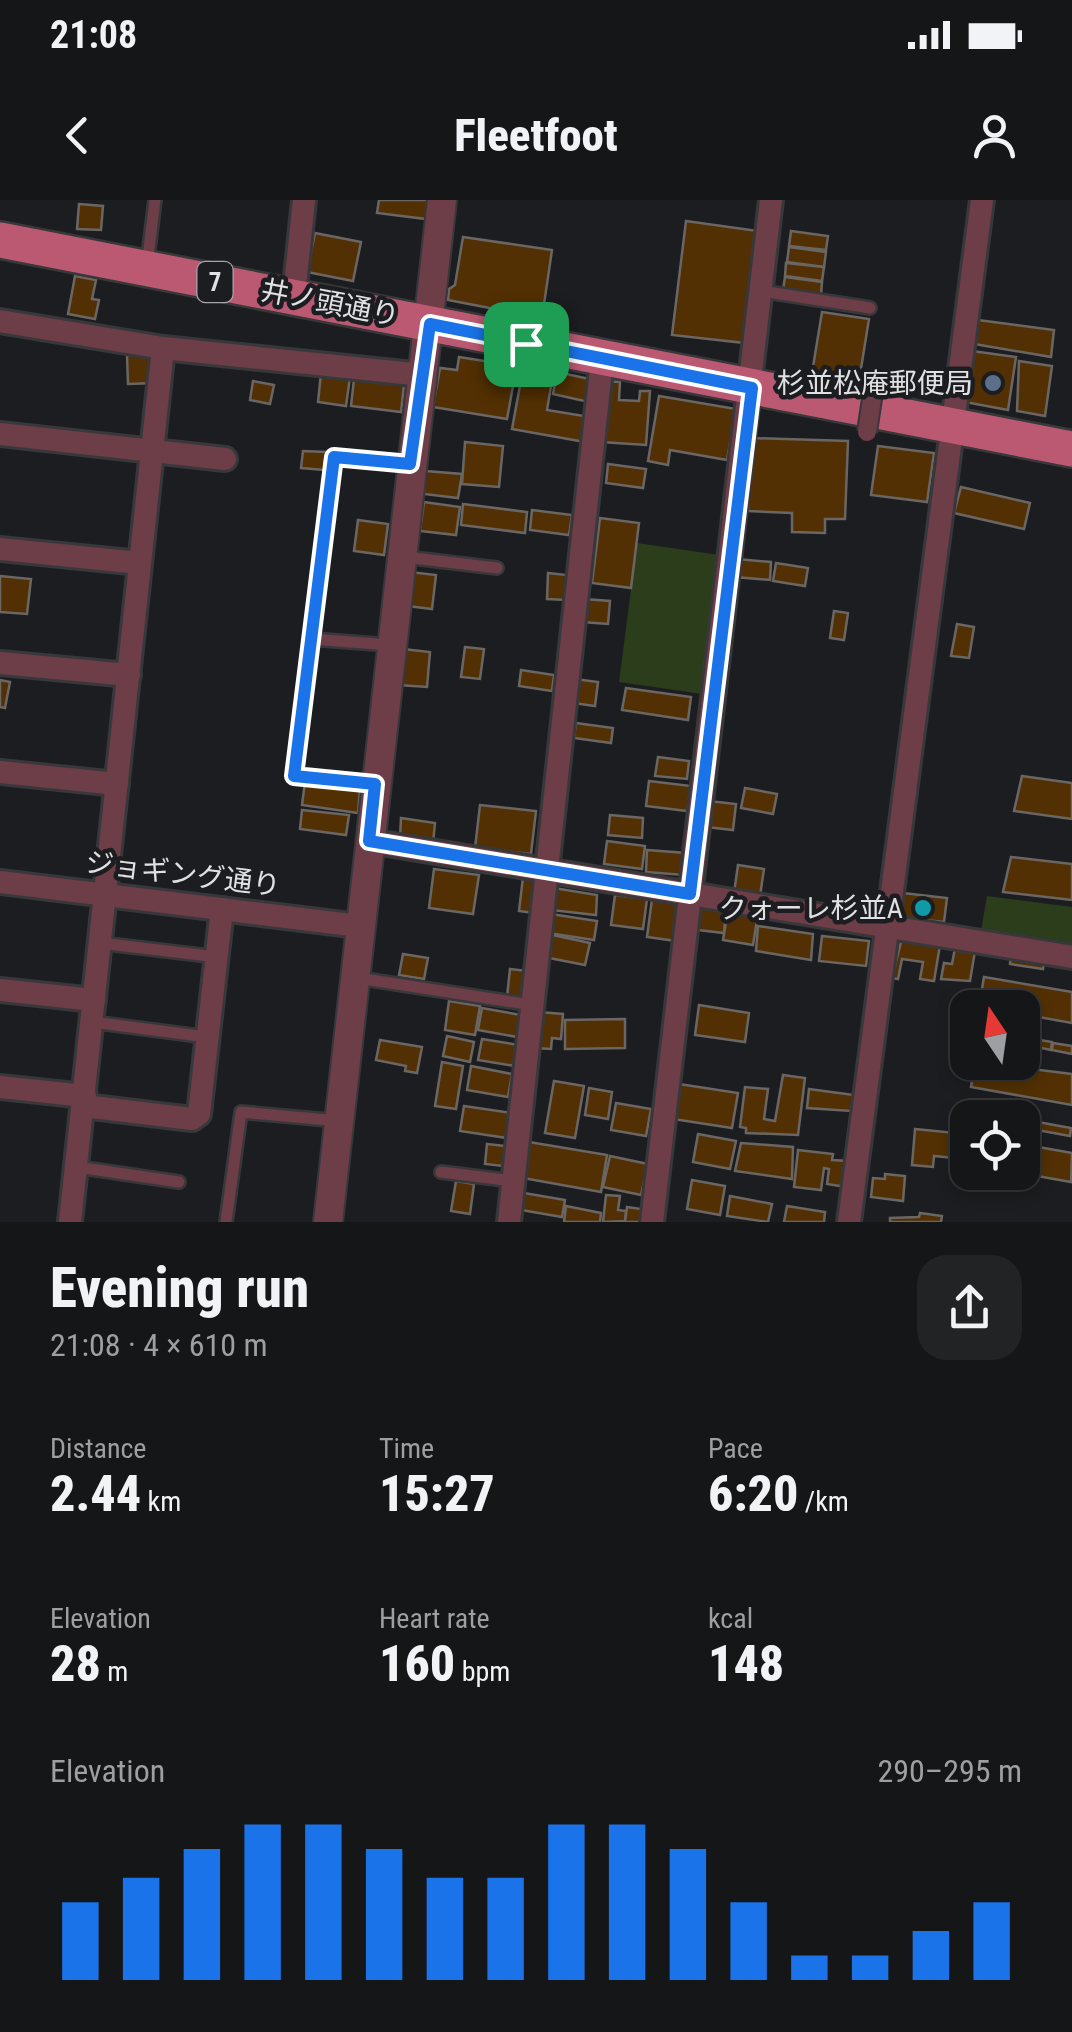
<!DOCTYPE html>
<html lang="en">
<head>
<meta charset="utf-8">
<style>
  body { margin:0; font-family:"Roboto Condensed","Noto Sans JP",sans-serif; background:#222325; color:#f1f3f6; height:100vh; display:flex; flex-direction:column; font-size:38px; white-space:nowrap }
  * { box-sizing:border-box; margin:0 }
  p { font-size:32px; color:#9d9fa2 }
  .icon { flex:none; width:55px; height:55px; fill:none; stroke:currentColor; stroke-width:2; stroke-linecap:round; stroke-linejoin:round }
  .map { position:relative; height:1022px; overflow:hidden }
  .details { display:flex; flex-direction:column; background:#151618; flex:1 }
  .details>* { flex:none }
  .needle { width:65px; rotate:347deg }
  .tools { position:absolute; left:950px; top:790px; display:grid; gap:20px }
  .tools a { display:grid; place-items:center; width:90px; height:90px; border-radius:20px; background:#151618; box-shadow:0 5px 15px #0003,0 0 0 2px #343537; font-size:50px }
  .pin { position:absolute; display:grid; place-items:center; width:85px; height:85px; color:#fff; margin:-42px; border-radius:20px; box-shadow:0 5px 15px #0006 }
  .round { display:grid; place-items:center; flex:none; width:105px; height:105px; border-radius:30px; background:#222325 }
  .summary { display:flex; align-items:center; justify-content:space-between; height:170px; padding:0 50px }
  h1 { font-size:55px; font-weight:800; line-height:75px }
  .metrics { display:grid; grid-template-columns:repeat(3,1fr); gap:15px; height:170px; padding:10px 50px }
  .metrics div { display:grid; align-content:center }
  .metrics b { font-size:50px; font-weight:800 }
  .metrics small { font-size:28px; font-weight:400 }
  .metrics p { font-size:28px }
  .chart { height:280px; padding:20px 50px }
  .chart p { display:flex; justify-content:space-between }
  .chart svg { width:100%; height:180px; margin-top:10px; stroke:#1a73e8; stroke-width:6 }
  .status { display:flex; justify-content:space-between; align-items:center; height:70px; padding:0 50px; background:#151618; direction:ltr }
  .status svg { height:28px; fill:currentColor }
  header { display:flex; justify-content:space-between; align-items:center; height:130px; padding:0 50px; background:#151618; font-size:45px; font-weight:800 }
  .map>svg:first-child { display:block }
  .green { fill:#2b3d1b }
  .building { fill:#523003; stroke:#6a6663; stroke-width:2.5 }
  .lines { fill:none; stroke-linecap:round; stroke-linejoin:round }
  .service-casing { stroke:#38383b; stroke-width:16 }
  .minor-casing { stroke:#38383b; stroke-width:28 }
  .tertiary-casing { stroke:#38383b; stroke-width:32 }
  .primary-casing { stroke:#38383b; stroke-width:40 }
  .service { stroke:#6d3d48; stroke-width:11 }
  .minor { stroke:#6d3d48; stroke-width:22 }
  .tertiary { stroke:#6d3d48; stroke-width:28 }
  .primary { stroke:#bb5972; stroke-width:35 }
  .pedestrian-bridge-casing { stroke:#38383b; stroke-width:22; stroke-linecap:butt }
  .pedestrian-bridge { stroke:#6d3d48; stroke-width:18 }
  .route-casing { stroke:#fff; stroke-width:20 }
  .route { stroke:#1a73e8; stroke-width:12 }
  .service-dot { fill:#5c6f8a; stroke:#1c1d20; stroke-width:4 }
  .culture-dot { fill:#0f9aa8; stroke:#1c1d20; stroke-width:4 }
  .labels { text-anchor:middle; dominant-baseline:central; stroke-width:9; stroke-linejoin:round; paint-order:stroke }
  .shield { fill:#1c1d20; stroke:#a6a6a9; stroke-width:2.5 }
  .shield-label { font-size:25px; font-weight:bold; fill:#e1e1e4 }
  .street-label { font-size:28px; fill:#e1e1e4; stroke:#1c1d20 }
  .poi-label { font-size:28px; fill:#e1e1e4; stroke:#1c1d20; text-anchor:end }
</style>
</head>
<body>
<div class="status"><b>21:08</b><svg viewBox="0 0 49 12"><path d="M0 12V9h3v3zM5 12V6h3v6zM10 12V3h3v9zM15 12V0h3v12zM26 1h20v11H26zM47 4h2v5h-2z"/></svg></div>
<header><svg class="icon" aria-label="back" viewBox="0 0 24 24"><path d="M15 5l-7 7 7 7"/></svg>Fleetfoot<svg class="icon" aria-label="person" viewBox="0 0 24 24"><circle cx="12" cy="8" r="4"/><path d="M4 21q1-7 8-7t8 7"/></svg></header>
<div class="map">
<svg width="1072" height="1022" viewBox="0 0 1072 1022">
  <rect width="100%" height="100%" fill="#1c1d20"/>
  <g class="green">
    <polygon points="637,343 726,356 709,495 619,482"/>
    <polygon points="987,696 1072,707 1072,745 981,731"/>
  </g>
  <g class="building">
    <polygon points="379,0 428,0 426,19 377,13"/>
    <polygon points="79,4 103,6 101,30 77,29"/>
    <polygon points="686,21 758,31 745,143 672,135"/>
    <polygon points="791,31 828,36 826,50 789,46"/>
    <polygon points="315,33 361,42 353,81 307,72"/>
    <polygon points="463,37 552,50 542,118 448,100 449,89 455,85"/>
    <polygon points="789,47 826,52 824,67 787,62"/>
    <polygon points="786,63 824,67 822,81 785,76"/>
    <polygon points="75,76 96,80 92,99 99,100 95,119 68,114"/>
    <polygon points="785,77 822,82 821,95 783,90"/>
    <polygon points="822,112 869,119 859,181 812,173"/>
    <polygon points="978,120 1054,130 1051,157 974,144"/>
    <polygon points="972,151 1016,157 1008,210 965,202"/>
    <polygon points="155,154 156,183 128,184 127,155"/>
    <polygon points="459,157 510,165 507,185 513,186 507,219 433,207 440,168 457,170"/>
    <polygon points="1019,161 1052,166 1045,216 1017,211"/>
    <polygon points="523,169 553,174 547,210 590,217 585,242 512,229"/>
    <polygon points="557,172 594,180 589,202 553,194"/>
    <polygon points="321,173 350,177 346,206 318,202"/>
    <polygon points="354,179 404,185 401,212 351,206"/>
    <polygon points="253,181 274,185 270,204 250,200"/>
    <polygon points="605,181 620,182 619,200 639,201 640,191 650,191 646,245 601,242"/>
    <polygon points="659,196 736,209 727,260 670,250 668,265 648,261"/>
    <polygon points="751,238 848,241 845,319 825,319 825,333 792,332 792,313 748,311"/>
    <polygon points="465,242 503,246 499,287 462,284"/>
    <polygon points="878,246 934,253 927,302 871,295"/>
    <polygon points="303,251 326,252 324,270 301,268"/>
    <polygon points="608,264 646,269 643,288 606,283"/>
    <polygon points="426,271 462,274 458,298 424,294"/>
    <polygon points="961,287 1030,303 1024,329 954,313"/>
    <polygon points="424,302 460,307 456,335 420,331"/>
    <polygon points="463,304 527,312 525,333 461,325"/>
    <polygon points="532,310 572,315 569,335 530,330"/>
    <polygon points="600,318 639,323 631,388 592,383"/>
    <polygon points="358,320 388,324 384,355 354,351"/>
    <polygon points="737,359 771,362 770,380 735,377"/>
    <polygon points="776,363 808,368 805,386 773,381"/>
    <polygon points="410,372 436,375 432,409 407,406"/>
    <polygon points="548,373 567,375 566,400 547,399"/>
    <polygon points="0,376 31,379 27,414 0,412"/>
    <polygon points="584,399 610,401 608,424 582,422"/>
    <polygon points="834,411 848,413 844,440 830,438"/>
    <polygon points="957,424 974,427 969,458 951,456"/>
    <polygon points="465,447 484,449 480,479 461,477"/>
    <polygon points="403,449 430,452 427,487 399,485"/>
    <polygon points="521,470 554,475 552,491 519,486"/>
    <polygon points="575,479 598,482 595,506 573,503"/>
    <polygon points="0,480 10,482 5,508 0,507"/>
    <polygon points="626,488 691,497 688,520 622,510"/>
    <polygon points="576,523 613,528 611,543 574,538"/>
    <polygon points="658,557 689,561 687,579 655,576"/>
    <polygon points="1022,576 1072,583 1072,619 1014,611"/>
    <polygon points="649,581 691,586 687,611 646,606"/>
    <polygon points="305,582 360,589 358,613 302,605"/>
    <polygon points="745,588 777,594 773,614 741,608"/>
    <polygon points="709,601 736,604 733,630 706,627"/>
    <polygon points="480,605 536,611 531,654 475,648"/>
    <polygon points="302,610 349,615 346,635 300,629"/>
    <polygon points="610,615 643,618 642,638 608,635"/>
    <polygon points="401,618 435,623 433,643 400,638"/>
    <polygon points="607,641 645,646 642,669 604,664"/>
    <polygon points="647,650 686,653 684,675 646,672"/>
    <polygon points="1011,657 1072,664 1072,700 1003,692"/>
    <polygon points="738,665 764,669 760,696 734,693"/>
    <polygon points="434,669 479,675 473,714 429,708"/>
    <polygon points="523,677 539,680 534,713 519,711"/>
    <polygon points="554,688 597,695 596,715 551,710"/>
    <polygon points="903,693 947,698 944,722 899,717"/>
    <polygon points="615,695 647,699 643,729 611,725"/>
    <polygon points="652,699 681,702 676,741 647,737"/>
    <polygon points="699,706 726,709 724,733 697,730"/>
    <polygon points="728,709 758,714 753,745 723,740"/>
    <polygon points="551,714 597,721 594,740 548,733"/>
    <polygon points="758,726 813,734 811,760 756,751"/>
    <polygon points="548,734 590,743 585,765 544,757"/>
    <polygon points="822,736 869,741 866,766 819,761"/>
    <polygon points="902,738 940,745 934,781 920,779 923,762 902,759 898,779 892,778"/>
    <polygon points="955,748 975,751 970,781 941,779 944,763 952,764"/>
    <polygon points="403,754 428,758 424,779 399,775"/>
    <polygon points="1011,756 1044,762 1043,769 1010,764"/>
    <polygon points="510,769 528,771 525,799 507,797"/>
    <polygon points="984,777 1072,792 1072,823 1022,814 1022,808 979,807"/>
    <polygon points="449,801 480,806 475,835 445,830"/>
    <polygon points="699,805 749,813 745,842 695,835"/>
    <polygon points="482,808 521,815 517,837 478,830"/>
    <polygon points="539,812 563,814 561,839 552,838 551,849 535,848"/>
    <polygon points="625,819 625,848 565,849 565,820"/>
    <polygon points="447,836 474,842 470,862 443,856"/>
    <polygon points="1028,838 1052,842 1051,850 1027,845"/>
    <polygon points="482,839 519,845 515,866 478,860"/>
    <polygon points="380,840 422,847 417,873 405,871 406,866 376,860"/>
    <polygon points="1053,843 1072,846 1072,854 1052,850"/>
    <polygon points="442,862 463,866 456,909 435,906"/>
    <polygon points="975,862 1072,874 1072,905 971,887"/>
    <polygon points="471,866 512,874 508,897 467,890"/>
    <polygon points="783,875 805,878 798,935 746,933 746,928 740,927 745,887 768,889 764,919 775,921"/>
    <polygon points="554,881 584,886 575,938 545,933"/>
    <polygon points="679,884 738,893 732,928 673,919"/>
    <polygon points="589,888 612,892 608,919 585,915"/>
    <polygon points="809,889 854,895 851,911 807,908"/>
    <polygon points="616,903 651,909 646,936 611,930"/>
    <polygon points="464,906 511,913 507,938 460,931"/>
    <polygon points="1038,922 1071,928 1070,936 1037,930"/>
    <polygon points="915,929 956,933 953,958 934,956 933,967 912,965"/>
    <polygon points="698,934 736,941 730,969 693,962"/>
    <polygon points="529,942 607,955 601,992 523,978"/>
    <polygon points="741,943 793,947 792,979 735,971"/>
    <polygon points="487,944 514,947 512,967 485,964"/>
    <polygon points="1022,944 1072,953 1071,982 1015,972 1022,972"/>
    <polygon points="798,950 833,954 832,960 849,961 846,987 827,984 829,969 824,968 821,990 794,987"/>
    <polygon points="610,956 648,964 641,995 603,987"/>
    <polygon points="885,974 905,976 903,1001 871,997 873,978 885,979"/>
    <polygon points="692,980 725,986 720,1015 687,1009"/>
    <polygon points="456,981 474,984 470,1014 451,1011"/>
    <polygon points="524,993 565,1000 562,1017 521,1010"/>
    <polygon points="606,995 620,996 618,1010 626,1011 625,1021 603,1022"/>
    <polygon points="730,996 772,1004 768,1022 727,1016"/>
    <polygon points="566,1006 601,1013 600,1022 564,1022"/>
    <polygon points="787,1006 825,1012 824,1022 784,1022"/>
    <polygon points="627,1007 648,1010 647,1022 625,1022"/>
    <polygon points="920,1013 942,1016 941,1022 890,1022 890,1018 919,1017"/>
  </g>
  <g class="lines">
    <g class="service-casing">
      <g id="service">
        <polyline points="147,65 155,0"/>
        <polyline points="761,91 870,108"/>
        <polyline points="405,357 497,368"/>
        <polyline points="311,439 390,445"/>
        <polyline points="375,584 294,576 334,257 411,264"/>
        <polyline points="100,743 217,757"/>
        <polyline points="358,778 532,805"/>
        <polyline points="92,822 207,837"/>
        <polyline points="77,967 179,982"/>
        <polyline points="441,972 513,981"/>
        <polyline points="226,1022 241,912 339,921"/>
      </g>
    </g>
    <g class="minor-casing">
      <g id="minor">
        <polyline points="294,96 304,0"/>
        <polyline points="0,121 163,148 423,175"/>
        <polyline points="0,234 225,259"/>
        <polyline points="0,349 140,363"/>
        <polyline points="0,463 129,475"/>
        <polyline points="0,572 117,584"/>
        <polyline points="369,641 1072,757"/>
        <polyline points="0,682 359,726"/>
        <polyline points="0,790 94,800"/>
        <polyline points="0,887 85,896"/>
        <polyline points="84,906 192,919 199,914 222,709"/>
        <polyline points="70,1022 163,148"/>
        <polyline points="509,1022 602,160"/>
        <polyline points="652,1022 771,0"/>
        <polyline points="849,1022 982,0"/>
      </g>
    </g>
    <g class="tertiary-casing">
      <polyline id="tertiary" points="328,1022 442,0"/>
    </g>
    <g class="primary-casing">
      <polyline id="primary" points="0,40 1072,249"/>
    </g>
    <use href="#service" class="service"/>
    <use href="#minor" class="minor"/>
    <use href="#tertiary" class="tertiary"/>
    <use href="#primary" class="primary"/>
    <g class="pedestrian-bridge-casing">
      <polyline id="pedestrian-bridge" points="867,232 873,192"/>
    </g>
    <use href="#pedestrian-bridge" class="pedestrian-bridge"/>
  </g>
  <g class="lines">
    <g class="route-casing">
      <polygon id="route" points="430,124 752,188 690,694 369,641 375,584 294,576 334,257 410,264"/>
    </g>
    <use href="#route" class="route"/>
  </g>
  <circle class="service-dot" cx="993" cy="183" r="10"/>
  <circle class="culture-dot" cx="923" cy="708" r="10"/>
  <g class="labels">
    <rect class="shield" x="197.5" y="62" width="35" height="40" rx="8"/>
    <g class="shield-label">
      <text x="215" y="82">7</text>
    </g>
    <g class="street-label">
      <text transform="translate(330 103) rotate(11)">井ノ頭通り</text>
      <text transform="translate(183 674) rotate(7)">ジョギング通り</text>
    </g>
    <g class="poi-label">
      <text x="973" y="183">杉並松庵郵便局</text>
      <text x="903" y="708">クォーレ杉並A</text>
    </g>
  </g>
</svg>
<div class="tools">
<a><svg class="needle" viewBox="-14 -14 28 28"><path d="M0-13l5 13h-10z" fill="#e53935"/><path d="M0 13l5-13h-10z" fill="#9d9fa2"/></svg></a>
<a><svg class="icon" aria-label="locate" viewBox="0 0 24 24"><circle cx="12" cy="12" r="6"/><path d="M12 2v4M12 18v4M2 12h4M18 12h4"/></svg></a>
</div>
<div class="pin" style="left:526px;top:144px;background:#1e9e55"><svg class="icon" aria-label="arrive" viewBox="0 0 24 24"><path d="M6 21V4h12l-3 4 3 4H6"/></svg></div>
</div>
<section class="details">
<div class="summary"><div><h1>Evening run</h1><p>21:08 · 4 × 610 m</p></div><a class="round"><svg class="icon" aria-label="share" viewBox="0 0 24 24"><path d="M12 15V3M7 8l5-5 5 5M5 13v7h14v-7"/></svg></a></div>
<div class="metrics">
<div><p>Distance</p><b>2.44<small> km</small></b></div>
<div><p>Time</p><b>15:27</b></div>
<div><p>Pace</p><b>6:20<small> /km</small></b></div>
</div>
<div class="metrics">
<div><p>Elevation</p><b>28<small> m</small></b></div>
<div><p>Heart rate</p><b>160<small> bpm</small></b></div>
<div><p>kcal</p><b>148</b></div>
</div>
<div class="chart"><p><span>Elevation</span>290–295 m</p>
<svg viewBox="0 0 160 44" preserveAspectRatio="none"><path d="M5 44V25M15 44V19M25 44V12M35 44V6M45 44V6M55 44V12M65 44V19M75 44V19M85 44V6M95 44V6M105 44V12M115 44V25M125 44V38M135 44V38M145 44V32M155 44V25"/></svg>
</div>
</section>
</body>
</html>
